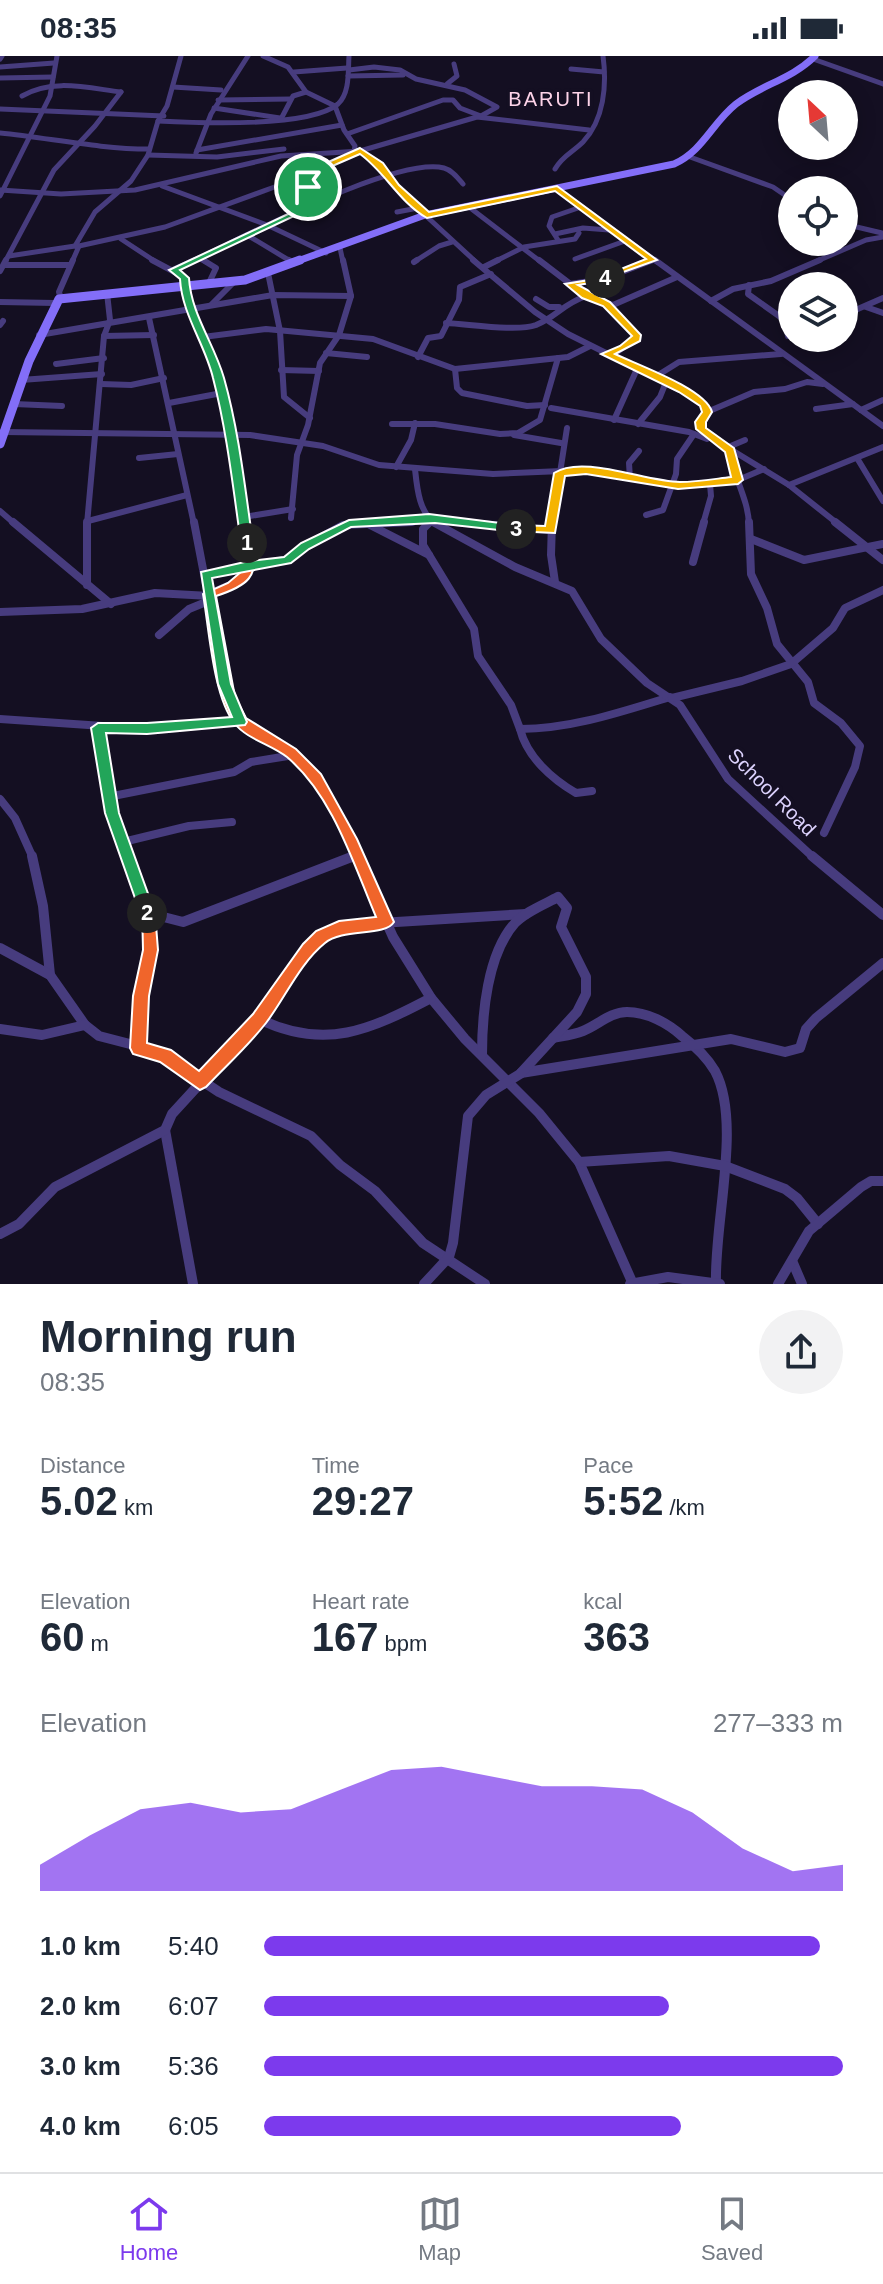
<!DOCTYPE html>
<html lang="en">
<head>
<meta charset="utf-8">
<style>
  body { margin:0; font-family:Helvetica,sans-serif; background:#f2f2f3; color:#1f2937; height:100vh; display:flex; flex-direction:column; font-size:30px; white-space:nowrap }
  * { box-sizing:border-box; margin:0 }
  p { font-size:26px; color:#747a83 }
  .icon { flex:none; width:44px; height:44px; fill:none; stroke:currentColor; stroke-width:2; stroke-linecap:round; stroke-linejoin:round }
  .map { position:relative; height:1228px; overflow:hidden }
  .side { display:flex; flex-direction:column; background:#fff; flex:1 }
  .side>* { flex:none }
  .needle { width:52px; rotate:334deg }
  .controls { position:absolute; left:778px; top:24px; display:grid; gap:16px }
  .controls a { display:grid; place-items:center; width:80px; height:80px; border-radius:50%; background:#fff; box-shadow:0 4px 20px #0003; font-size:40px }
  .pin { position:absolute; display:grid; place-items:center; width:68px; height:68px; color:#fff; margin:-34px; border:4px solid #fff; border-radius:50%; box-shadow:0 2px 8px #0007 }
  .km { position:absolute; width:40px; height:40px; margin:-20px; border-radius:50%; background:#222; color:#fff; font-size:22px; line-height:40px; text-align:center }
  .round { display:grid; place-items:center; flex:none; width:84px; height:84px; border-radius:42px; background:#f2f2f3 }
  .head { display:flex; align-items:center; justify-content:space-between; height:136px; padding:0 40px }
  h1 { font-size:44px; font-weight:700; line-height:60px }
  .figures { display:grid; grid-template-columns:repeat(3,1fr); gap:12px; height:136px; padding:8px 40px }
  .figures div { display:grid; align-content:center }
  .figures b { font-size:40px; font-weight:700 }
  .figures small { font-size:22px; font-weight:400 }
  .figures p { font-size:22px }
  .chart { height:224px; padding:16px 40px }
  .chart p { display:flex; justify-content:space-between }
  .chart svg { width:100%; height:144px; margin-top:8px; fill:#7c3aed; opacity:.7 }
  ul { padding:0 40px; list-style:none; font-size:26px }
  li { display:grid; grid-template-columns:128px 96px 1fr; align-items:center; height:60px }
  li i { height:20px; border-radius:10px; background:#7c3aed }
  .status { display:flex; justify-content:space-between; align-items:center; height:56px; padding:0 40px; background:#fff; direction:ltr }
  .status svg { height:22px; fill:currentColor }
  .tabs { display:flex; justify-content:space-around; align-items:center; height:112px; border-top:2px solid #e0e1e3; background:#fff; font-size:22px; color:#747a83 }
  .tabs a { display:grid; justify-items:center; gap:4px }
  .tabs .active { color:#7c3aed }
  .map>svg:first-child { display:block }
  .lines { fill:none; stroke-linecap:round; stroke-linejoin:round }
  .street-far3 { stroke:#473c7e; stroke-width:5 }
  .street-far2 { stroke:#473c7e; stroke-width:6 }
  .street-far1 { stroke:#473c7e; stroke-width:8 }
  .street { stroke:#473c7e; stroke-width:10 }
  .secondary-far1 { stroke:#836ef8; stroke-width:7 }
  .secondary { stroke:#836ef8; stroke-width:9 }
  .split-1 { fill:#22a559; stroke:#fff; stroke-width:2 }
  .split-2 { fill:#f0652b; stroke:#fff; stroke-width:2 }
  .split-3 { fill:#22a559; stroke:#fff; stroke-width:2 }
  .split-4 { fill:#f5b400; stroke:#fff; stroke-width:2 }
  .split-5 { fill:#f5b400; stroke:#fff; stroke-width:2 }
  .labels { text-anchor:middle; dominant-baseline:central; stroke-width:7; stroke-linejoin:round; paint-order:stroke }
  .far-quarter-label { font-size:20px; letter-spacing:2px; fill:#fdd3e8; stroke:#140f22 }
  .street-label { font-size:20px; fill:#dcd2fd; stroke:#140f22 }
</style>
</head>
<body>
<div class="status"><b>08:35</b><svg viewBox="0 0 49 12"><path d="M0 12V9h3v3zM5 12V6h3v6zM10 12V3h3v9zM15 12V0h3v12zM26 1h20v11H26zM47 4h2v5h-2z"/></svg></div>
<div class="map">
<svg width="883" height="1228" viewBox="0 0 883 1228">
  <rect width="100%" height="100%" fill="#140f22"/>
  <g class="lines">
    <g class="street-far3">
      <polyline points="263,0 288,11 306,36 335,50 344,74 355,90 354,95"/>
      <polyline points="0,3 2,0"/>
      <polyline points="813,3 883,28"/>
      <polyline points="0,11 54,7"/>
      <polyline points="571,13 604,16"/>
      <polyline points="349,14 374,11 400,14 416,23 465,34 497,51 481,60"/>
      <polyline points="294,16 347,12"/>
      <polyline points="348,20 403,19"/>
      <polyline points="0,22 53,21"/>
      <polyline points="447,28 457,20 454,8"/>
      <polyline points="173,31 221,34"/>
      <path d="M22,40c30,-18 66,-8 99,-4"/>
      <polyline points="218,44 291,43"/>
      <polyline points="214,52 280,62"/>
      <polyline points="0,53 164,60"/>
      <polyline points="281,63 293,40 306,36"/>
      <path d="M158,65c39,2 151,7 180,-17 12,-11 10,-33 11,-48"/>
      <path d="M0,77c50,5 99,16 149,16"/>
      <polyline points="347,78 443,44 453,44 460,52 481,60"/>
      <polyline points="197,94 342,69"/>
      <polyline points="196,97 211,58 248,0"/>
      <polyline points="148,99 217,101 284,93"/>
      <polyline points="690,101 773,131 792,144"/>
      <path d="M555,113c7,-13 18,-17 28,-27 21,-22 24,-57 20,-86"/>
      <polyline points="294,123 326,143"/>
      <polyline points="162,130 267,169 326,197"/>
      <polyline points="557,133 657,206"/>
      <polyline points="0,134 61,138 135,134 281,100 360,95 382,111 396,131 427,159"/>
      <polyline points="0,140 50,40 57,0"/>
      <polyline points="469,151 541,206"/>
      <polyline points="397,156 418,152"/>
      <polyline points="425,159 476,206"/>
      <polyline points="844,168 882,177"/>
      <polyline points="555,178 583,172 609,174"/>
      <polyline points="247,179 292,206"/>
      <polyline points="121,183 156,206"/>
      <polyline points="558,184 549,170 552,161 581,151"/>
      <polyline points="79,190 165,171 280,129 360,95 477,61 589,74"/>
      <polyline points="340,192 343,206"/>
      <polyline points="9,200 75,190"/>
      <polyline points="200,202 206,206"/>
      <polyline points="575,203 625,185"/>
      <polyline points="5,206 54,114 95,70 121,36"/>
      <polyline points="72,206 79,190 75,190 95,156 131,125 148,99 158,65 167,50 181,0"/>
      <path d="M190,206c51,-23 205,-106 254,-94 8,2 14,10 19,16"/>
      <polyline points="414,206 439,190 452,186"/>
      <polyline points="494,206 524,191 575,183 579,177"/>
      <polyline points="648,206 653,204"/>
      <polyline points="815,206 866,184 883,181"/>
    </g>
    <g class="street-far2">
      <polyline points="152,204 182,220 185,241 218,319 244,468"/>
      <polyline points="203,204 216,212 208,229"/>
      <polyline points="289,204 294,207"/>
      <polyline points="473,204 535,256 568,278 696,342 707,352 700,369 707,379 789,429 838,468"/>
      <polyline points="539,204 586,240 613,249 677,221"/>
      <polyline points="655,204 883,370"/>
      <polyline points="414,206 417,204"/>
      <polyline points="4,209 69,209"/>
      <polyline points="484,211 498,204"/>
      <polyline points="173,214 195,204"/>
      <polyline points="0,215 6,204"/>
      <polyline points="268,217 280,275 284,341 310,362"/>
      <polyline points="570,228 604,223 653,204"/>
      <polyline points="749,229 748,238 786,265 788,280"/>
      <polyline points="61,243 59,236 73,204"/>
      <polyline points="536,243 549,251 559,251"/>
      <polyline points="711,245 733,233 771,225 820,204"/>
      <polyline points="0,246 55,247"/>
      <polyline points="212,248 234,226"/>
      <polyline points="866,251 883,257"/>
      <polyline points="844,259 883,242"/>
      <polyline points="149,262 194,468"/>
      <path d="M446,267c23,1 71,9 90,2 20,-8 27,-21 50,-29"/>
      <polyline points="0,269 3,265"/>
      <polyline points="39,279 273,239 351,240"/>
      <polyline points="104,280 154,279"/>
      <polyline points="203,281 266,273 373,283 455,313 568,301 590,290"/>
      <polyline points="326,297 367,301"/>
      <polyline points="606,298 617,296 637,281 607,249"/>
      <polyline points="418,301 428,282 441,280 459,244 460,231 491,218"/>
      <polyline points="56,308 104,302"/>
      <polyline points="455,313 457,332 462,337 527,350 545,349"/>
      <polyline points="281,314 319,315"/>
      <polyline points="655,321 679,306 781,298"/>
      <polyline points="21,324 102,318"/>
      <polyline points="101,328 131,329 164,322"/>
      <polyline points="169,347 222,337"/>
      <polyline points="14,348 62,350"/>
      <polyline points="551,352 689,376 707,383"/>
      <polyline points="816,353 853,348"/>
      <polyline points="861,354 883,344"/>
      <polyline points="707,356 754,336 785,333 807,326 823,328"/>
      <polyline points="614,364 637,313"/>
      <polyline points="392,368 435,368 500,378 518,377 540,364 558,302"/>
      <polyline points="638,368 660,341 666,326"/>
      <polyline points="2,376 250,379 323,390 379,409 493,418 586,414 678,429 738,424 764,413"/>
      <polyline points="514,379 561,387"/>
      <polyline points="726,392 745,384"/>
      <path d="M730,395c3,26 18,47 19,73"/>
      <polyline points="139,402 178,398"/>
      <polyline points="857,402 883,445"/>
      <polyline points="396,411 411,384 415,367"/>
      <path d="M415,413c2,19 4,44 21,55"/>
      <polyline points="630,423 629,407 639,395"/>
      <polyline points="789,429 883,391"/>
      <polyline points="0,455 15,468"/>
      <polyline points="646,459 663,454 676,418 677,403 694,378"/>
      <polyline points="244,461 293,453"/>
      <polyline points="291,462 297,399 308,369 320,307 339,279 351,240 343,204"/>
      <polyline points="430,462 468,468"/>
      <polyline points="88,465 187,439"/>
      <polyline points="87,468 104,280 110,264 107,237"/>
      <polyline points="368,468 430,465"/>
      <polyline points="428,468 431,465"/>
      <polyline points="552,468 567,372"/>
      <polyline points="703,468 711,440 710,428"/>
    </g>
    <g class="street-far1">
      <polyline points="13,466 111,548"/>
      <polyline points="87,466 87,529"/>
      <polyline points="194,466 225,628 241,666"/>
      <path d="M430,466l-7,7v16l51,84 4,27 33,49 9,24c51,0 101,-17 150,-32"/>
      <polyline points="433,466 515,511 572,535 601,583 647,627 680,649 728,723 814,802"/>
      <polyline points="455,466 550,474"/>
      <polyline points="552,466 551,499 555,526"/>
      <polyline points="749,466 751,518 767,552 777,588 808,626 814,647 841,667 860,690 855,711 824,777"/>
      <polyline points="835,466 883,504"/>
      <polyline points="370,469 429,499"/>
      <polyline points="751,483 804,504 883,488"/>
      <polyline points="693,506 704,466"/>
      <polyline points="250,510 290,503 305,490 343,469 412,466"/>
      <polyline points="205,519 245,511 250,506 244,466"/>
      <polyline points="209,538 240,525 249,509"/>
      <polyline points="0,556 82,553 155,537 210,540"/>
      <polyline points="159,579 189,553 211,544"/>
      <polyline points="672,642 742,625 791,608 833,572 845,552 883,534"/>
      <polyline points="0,663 147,673 241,666 300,705 333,748 357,802"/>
      <polyline points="98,672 112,757 129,802"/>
      <path d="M520,673c7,28 32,50 56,64l16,-2"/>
      <polyline points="108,741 234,716 251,706 294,699"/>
      <polyline points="0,743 15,762 33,802"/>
      <polyline points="123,786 189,770 232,766"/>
      <polyline points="349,802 357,799"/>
    </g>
    <g class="street">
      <polyline points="32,800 43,850 50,919"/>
      <polyline points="128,800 149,865 150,899 141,940 138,992"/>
      <polyline points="357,800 393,881 431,942 465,983 539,1057 579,1106 633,1228"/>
      <polyline points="812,800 883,859"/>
      <polyline points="148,857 183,866 354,800"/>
      <polyline points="0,892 50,919 85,969 99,980 157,995 219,1036 311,1080 340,1109 375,1135 423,1187 485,1228"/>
      <path d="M259,963c66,32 111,11 172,-21"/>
      <polyline points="0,973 42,979 85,969"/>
      <path d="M553,982c10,-2 20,-3 30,-7 15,-6 27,-19 44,-19 20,0 41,11 55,24 13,10 25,21 33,35 27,51 -1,151 1,212"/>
      <polyline points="521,1017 731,983 785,996 800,992 806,973 816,962 883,907"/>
      <polyline points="165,1074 193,1228"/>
      <polyline points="579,1106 669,1100 725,1110 785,1133 797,1142 818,1168"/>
      <polyline points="0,1178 19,1168 55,1131 165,1074 172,1058 259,963 308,893 322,880 339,872 364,868 526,858"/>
      <polyline points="793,1207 802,1228"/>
      <path d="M424,1228l25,-27 4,-14 15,-127 18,-21 34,-21 57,-62 9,-18v-17l-25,-50 6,-19 -9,-11c-13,7 -33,15 -43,26 -28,31 -33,92 -33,132"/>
      <polyline points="630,1228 668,1221 720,1228"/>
      <polyline points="778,1228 809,1175 861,1131 871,1125 883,1125"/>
    </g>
    <path class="secondary-far1" d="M295,206l130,-47 249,-51c29,-13 38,-41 62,-60 25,-19 56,-25 79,-48"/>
    <polyline class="secondary" points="0,388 29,305 59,243 245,224 300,204"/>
  </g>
  <path class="split-1" d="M305,130h6l19,13 -150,71 9,8c2,36 25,65 35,100 15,53 21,110 29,165l-6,4 -6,-4c-8,-55 -14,-111 -28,-165 -8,-34 -31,-63 -33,-99l-11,-9 151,-71 -15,-10z"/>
  <path class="split-2" d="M243,484l10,3c7,34 -6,43 -37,53l19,101 11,21 50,31 25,25 36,65 37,83c-9,15 -51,6 -69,21 -25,20 -40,55 -59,80 -18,23 -40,43 -60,64l-6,3 -40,-28 -27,-8 -3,-6 3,-52 10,-46 -1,-42 5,-2 8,7 3,37 -9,46 -2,47 24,7 28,21 54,-57 50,-70 13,-13 23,-10 37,-4c-23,-54 -43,-121 -89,-160 -15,-12 -40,-18 -52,-33 -22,-27 -26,-96 -32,-130l25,-11 14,-12z"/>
  <polygon class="split-3" points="429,458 516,469 522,473 516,476 435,467 351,471 309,493 291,507 212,522 231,628 247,666 245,669 147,678 106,677 119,757 155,857 147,864 142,862 105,757 91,672 98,667 147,667 232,661 218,628 201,516 249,505 284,501 301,487 349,464"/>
  <path class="split-4" d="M608,221v3l-30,5 32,17 31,33 -1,6 -25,13c23,11 91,35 97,58l-6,10v6l28,20 9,32 -5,4 -60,5 -92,-15 -21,2 -10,57 -43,-2 -2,-2 6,-4 29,1 9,-53c29,-19 92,9 126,9 17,0 34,-3 51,-5l-6,-25 -29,-23 -1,-7 7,-10 -2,-6 -21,-14 -78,-38 19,-8 12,-10 -29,-30 -21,-8 -17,-14z"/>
  <path class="split-5" d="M360,92l23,15 16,22 30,27 128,-26 100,74 -56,20v-3l45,-18 -91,-68 -128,27c-28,-16 -42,-46 -67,-64l-60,26 11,6v3h-6l-15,-10z"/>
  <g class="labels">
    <g class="far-quarter-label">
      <text x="551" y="43">BARUTI</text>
    </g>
    <g class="street-label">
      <text transform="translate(772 736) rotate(45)">School Road</text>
    </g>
  </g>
</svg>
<div class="controls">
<a><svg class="needle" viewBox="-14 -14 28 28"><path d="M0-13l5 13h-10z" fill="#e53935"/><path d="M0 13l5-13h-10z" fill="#747a83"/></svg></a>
<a><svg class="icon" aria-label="locate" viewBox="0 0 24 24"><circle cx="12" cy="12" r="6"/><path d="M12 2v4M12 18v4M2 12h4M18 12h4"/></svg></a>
<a><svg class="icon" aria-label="layers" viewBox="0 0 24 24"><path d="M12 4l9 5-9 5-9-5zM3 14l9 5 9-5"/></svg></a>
</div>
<div class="pin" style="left:308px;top:131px;background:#1e9e55"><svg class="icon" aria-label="arrive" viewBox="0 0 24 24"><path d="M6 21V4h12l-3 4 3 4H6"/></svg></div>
<b class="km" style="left:247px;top:487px">1</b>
<b class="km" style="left:147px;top:857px">2</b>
<b class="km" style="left:516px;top:473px">3</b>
<b class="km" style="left:605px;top:222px">4</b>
</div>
<section class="side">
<div class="head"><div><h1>Morning run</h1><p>08:35</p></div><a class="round"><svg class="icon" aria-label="share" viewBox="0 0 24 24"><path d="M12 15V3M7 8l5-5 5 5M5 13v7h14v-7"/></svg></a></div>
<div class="figures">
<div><p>Distance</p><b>5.02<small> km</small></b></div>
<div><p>Time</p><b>29:27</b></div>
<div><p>Pace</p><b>5:52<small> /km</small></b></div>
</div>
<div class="figures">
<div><p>Elevation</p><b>60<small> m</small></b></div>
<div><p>Heart rate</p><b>167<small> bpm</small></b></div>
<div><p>kcal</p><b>363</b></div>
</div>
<div class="chart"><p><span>Elevation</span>277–333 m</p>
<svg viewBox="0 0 160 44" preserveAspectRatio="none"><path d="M0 44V36L10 27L20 19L30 17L40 20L50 19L60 13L70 7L80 6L90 9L100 12L110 12L120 13L130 20L140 31L150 38L160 36V44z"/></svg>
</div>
<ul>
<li><b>1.0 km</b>5:40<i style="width:96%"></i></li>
<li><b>2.0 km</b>6:07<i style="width:70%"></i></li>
<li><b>3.0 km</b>5:36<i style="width:100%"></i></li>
<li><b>4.0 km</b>6:05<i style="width:72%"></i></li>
</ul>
</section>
<nav class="tabs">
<a class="active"><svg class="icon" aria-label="home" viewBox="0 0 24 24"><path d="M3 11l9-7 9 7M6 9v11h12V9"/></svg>Home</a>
<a><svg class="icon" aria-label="map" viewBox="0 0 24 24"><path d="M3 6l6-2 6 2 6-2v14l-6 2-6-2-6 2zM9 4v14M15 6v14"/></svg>Map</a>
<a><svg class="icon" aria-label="saved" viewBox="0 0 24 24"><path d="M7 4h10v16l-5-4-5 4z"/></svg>Saved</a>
</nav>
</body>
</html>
